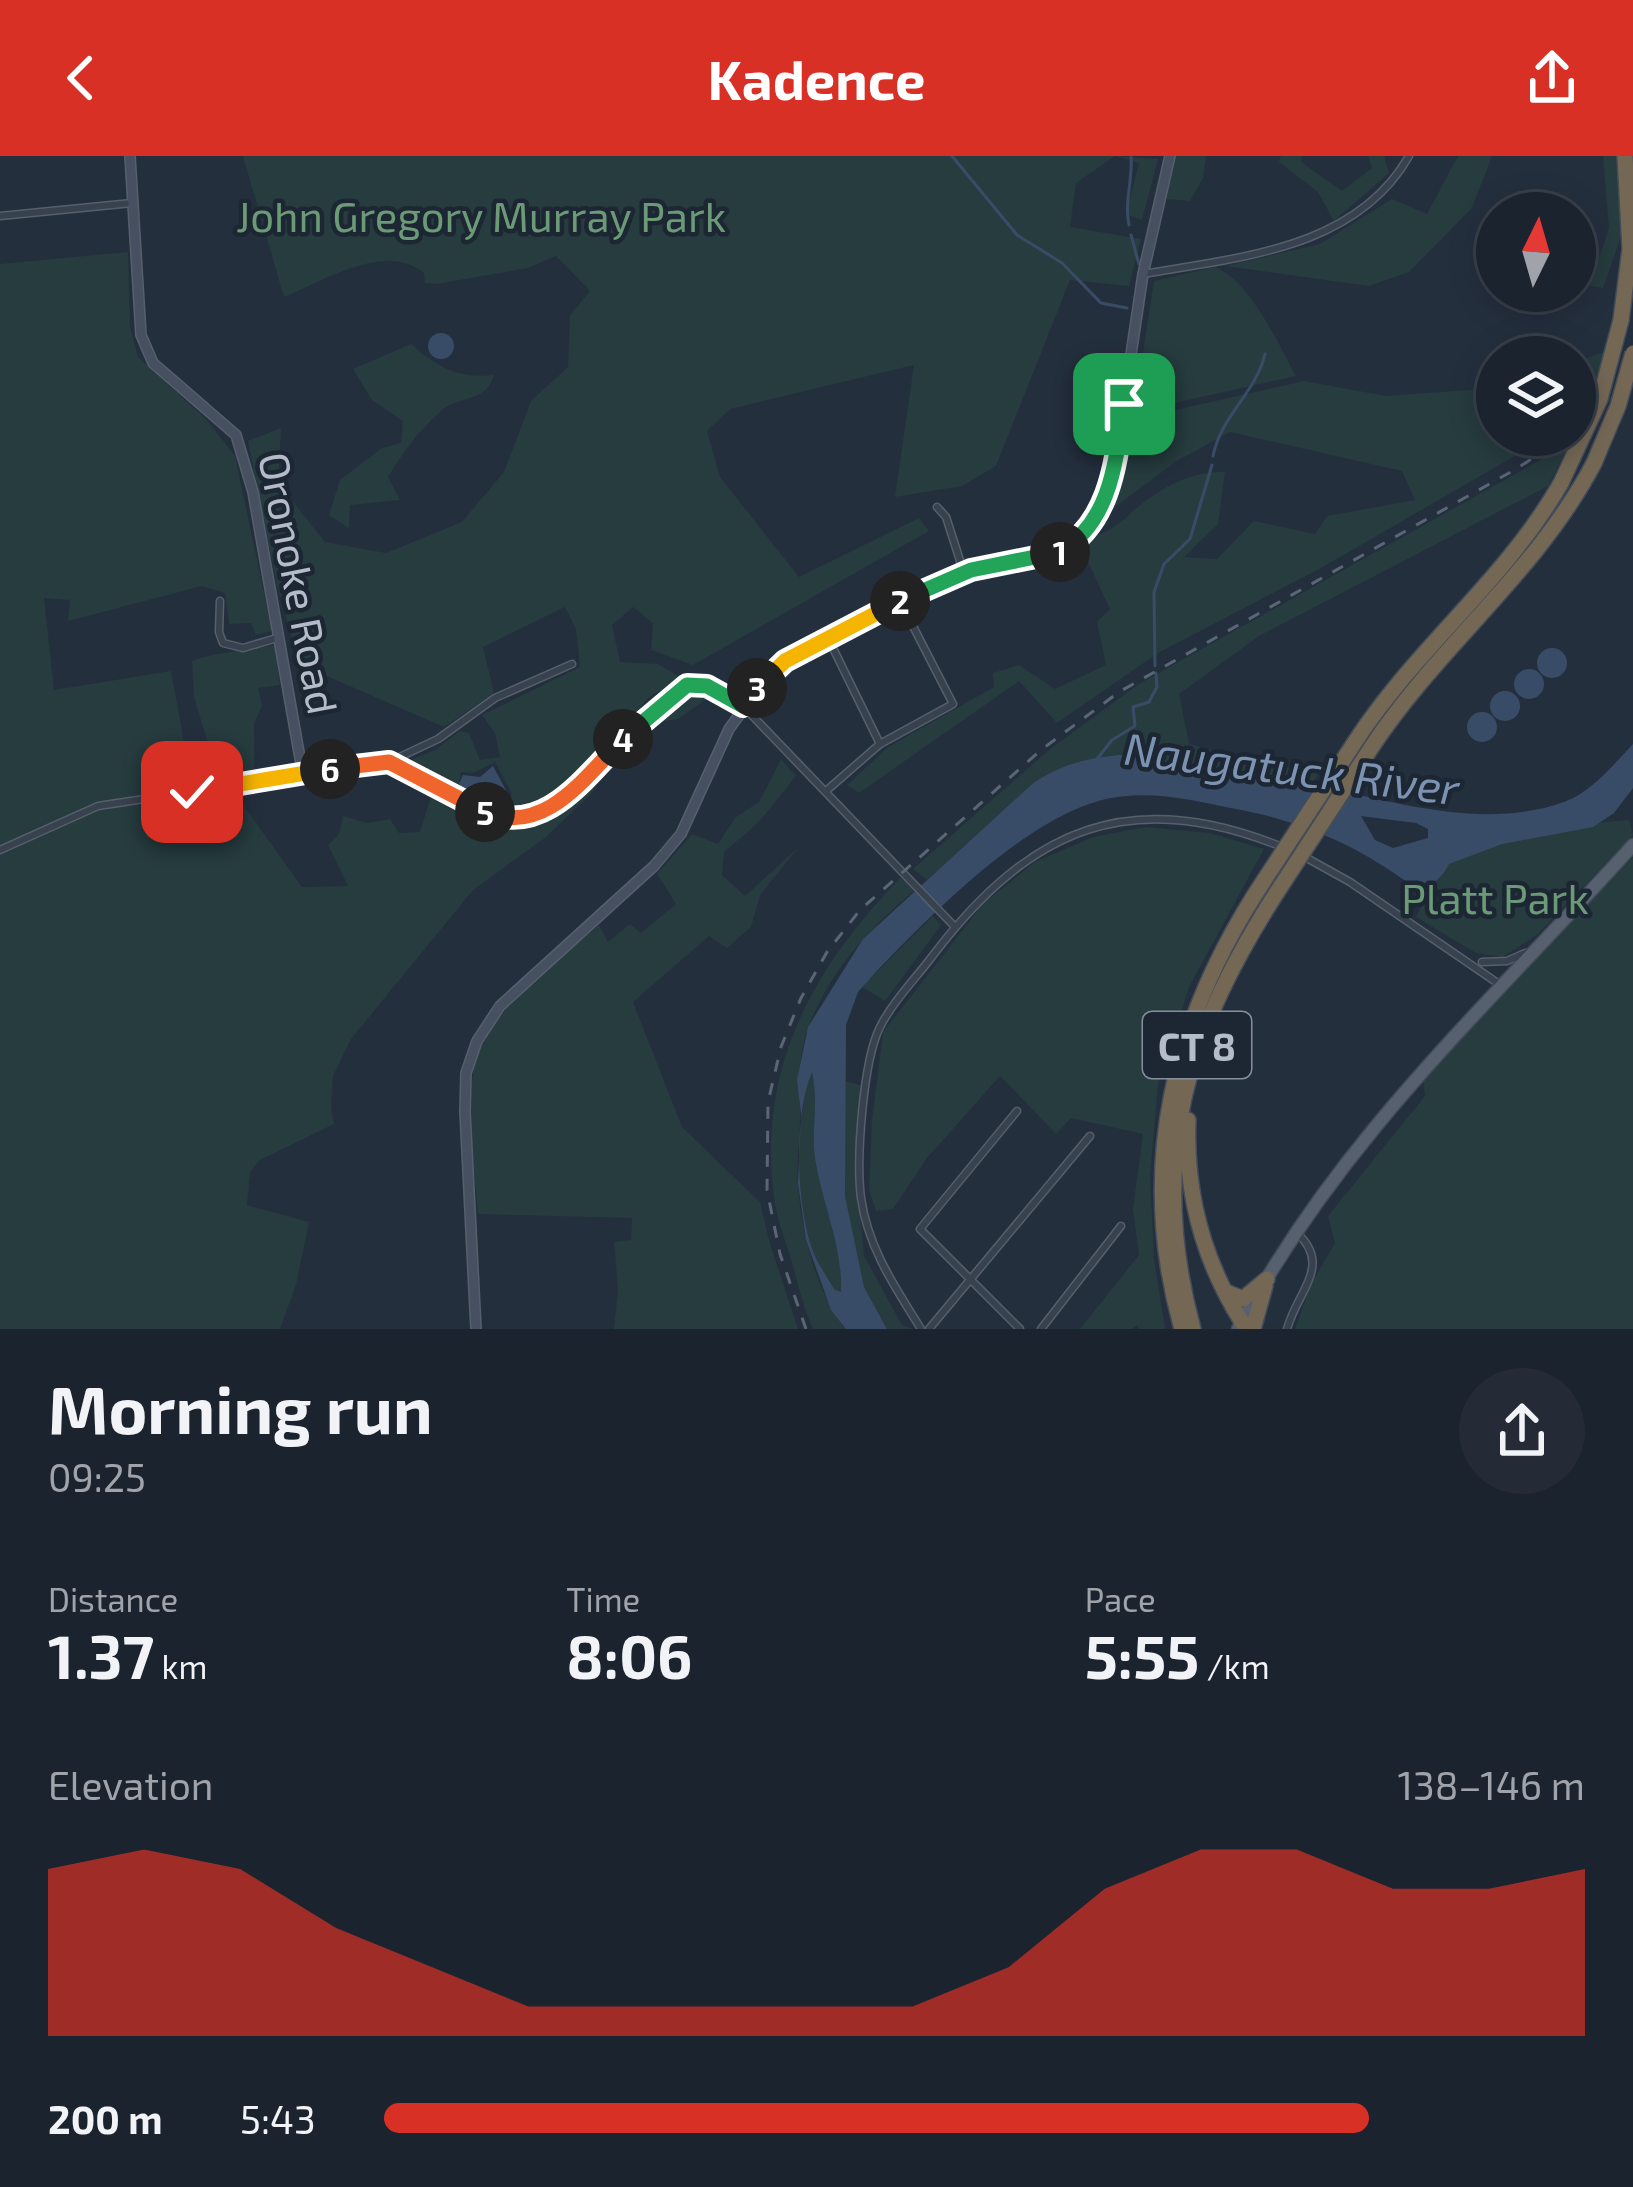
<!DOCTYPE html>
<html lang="en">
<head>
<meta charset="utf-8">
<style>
  body { margin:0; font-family:"Exo 2",sans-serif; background:#242b36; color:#f1f3f6; height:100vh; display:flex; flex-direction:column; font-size:45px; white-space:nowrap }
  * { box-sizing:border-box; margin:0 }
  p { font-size:39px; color:#a0a4aa }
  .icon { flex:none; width:66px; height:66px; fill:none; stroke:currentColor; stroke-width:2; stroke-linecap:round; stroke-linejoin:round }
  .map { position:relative; height:1173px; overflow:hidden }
  .panel { display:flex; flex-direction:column; background:#1b232e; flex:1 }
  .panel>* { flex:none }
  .needle { width:78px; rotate:5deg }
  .controls { position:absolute; left:1476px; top:36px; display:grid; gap:24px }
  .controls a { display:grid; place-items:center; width:120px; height:120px; border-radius:50%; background:#1b232e; box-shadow:0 6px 30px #0003,0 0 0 3px #39404a; font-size:60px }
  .pin { position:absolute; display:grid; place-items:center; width:102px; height:102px; color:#fff; margin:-51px; border-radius:24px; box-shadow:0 6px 18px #0006 }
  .km { position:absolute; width:60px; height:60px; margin:-30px; border-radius:50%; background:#222; color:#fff; font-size:33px; line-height:60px; text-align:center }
  .round { display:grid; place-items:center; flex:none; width:126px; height:126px; border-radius:63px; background:#242b36 }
  .headline { display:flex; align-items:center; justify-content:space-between; height:204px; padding:0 48px }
  h1 { font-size:66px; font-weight:700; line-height:90px }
  .stats { display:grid; grid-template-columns:repeat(3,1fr); gap:18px; height:204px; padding:12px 48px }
  .stats div { display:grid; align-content:center }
  .stats b { font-size:60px; font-weight:700 }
  .stats small { font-size:33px; font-weight:400 }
  .stats p { font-size:33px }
  .chart { height:336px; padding:24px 48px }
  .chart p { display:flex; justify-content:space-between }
  .chart svg { width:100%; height:216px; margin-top:12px; fill:#d93025; opacity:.7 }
  ul { padding:0 48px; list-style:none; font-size:39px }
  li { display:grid; grid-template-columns:192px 144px 1fr; align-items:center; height:90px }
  li i { height:30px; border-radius:15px; background:#d93025 }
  header { display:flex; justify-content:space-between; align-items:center; height:156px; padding:0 48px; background:#d93025; color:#fff; font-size:54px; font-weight:700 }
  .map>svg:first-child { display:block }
  .green { fill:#263c3f }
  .water { fill:#394c67; fill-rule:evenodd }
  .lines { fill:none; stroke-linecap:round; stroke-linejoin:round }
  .stream { stroke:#394c67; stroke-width:3 }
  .street-casing { stroke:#565f6c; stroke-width:9 }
  .secondary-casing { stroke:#565f6c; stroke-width:12 }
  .primary-casing { stroke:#414a57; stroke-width:15 }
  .highway-casing { stroke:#434c59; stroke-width:18 }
  .street { stroke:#38414e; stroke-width:6 }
  .secondary { stroke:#465061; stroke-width:9 }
  .primary { stroke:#56606e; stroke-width:12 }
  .highway { stroke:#746855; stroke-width:15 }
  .rail { stroke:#5a6575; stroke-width:3; stroke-dasharray:12 12; stroke-linecap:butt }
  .highway-bridge-casing { stroke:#434c59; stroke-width:18; stroke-linecap:butt }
  .highway-bridge { stroke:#746855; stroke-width:15 }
  .split-1-casing { stroke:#fff; stroke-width:24 }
  .split-2-casing { stroke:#fff; stroke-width:24 }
  .split-3-casing { stroke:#fff; stroke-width:24 }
  .split-4-casing { stroke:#fff; stroke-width:24 }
  .split-5-casing { stroke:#fff; stroke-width:24 }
  .split-6-casing { stroke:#fff; stroke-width:24 }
  .split-7-casing { stroke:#fff; stroke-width:24 }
  .split-1 { stroke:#22a559; stroke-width:15 }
  .split-2 { stroke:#22a559; stroke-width:15 }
  .split-3 { stroke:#f5b400; stroke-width:15 }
  .split-4 { stroke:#22a559; stroke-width:15 }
  .split-5 { stroke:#f0652b; stroke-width:15 }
  .split-6 { stroke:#f0652b; stroke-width:15 }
  .split-7 { stroke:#f5b400; stroke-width:15 }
  .labels { text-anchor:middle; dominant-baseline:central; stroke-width:9; stroke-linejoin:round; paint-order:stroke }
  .shield { fill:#1d2633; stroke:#878f9c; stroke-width:3 }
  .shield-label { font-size:39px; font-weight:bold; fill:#b4bcc9 }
  .park-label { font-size:42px; fill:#6b9a76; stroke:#1d2633 }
  .street-label { font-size:42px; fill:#b4bcc9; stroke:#1d2633 }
  .water-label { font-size:45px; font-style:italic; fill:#7c92b1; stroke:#1d2633 }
</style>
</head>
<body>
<header><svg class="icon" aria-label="back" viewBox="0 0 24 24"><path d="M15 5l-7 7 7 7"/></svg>Kadence<svg class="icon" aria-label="share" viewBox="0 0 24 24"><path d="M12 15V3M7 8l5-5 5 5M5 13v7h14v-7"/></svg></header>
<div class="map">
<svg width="1633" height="1173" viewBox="0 0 1633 1173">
  <rect width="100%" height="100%" fill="#242f3e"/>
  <g class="green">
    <path d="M243,0h872l-39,27 -6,44 71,12 -12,47 -59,-6 -74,186 -34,20 -67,11 19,-132 -184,44 -23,22 13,46 79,100 120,-59 10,13 -236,134 -42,-15 2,-27 -20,-16 -21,18 8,37 38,2 25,15 -34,18 -82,93 -29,16 -40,2 14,-14 -17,-32 -22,11 -12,-1 -4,20 -44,-25v-8l22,-9 25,-19 9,2 11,27 20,-3 -5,-24 -13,-18 98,-48 -4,-38 -11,-22 -82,40 11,46 -50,34 -145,-63 -22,-80 -29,-143 33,-13 -3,55 47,59 61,11 76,-31 42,-50 27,-71 37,-34 2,-52 20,-24 -34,-35 -28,12 -92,16 -11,-1 -1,-10c-38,-32 -101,8 -140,24z"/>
    <polygon points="1116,0 1158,3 1142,64 1126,58 1139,7"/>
    <polygon points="1176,0 1206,0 1203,22 1190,45 1166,43"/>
    <polygon points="1281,0 1302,0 1301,6 1342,35 1372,12 1368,0 1384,0 1389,17 1334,65 1318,36 1279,6"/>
    <polygon points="1458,0 1492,0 1472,52 1409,116 1369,130 1226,110 1320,88 1392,43 1427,58"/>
    <polygon points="1603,0 1617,0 1622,78 1603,132 1590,130 1609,72"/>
    <polygon points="128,96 130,171 138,201 206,263 235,300 272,475 256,479 251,467 229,468 225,437 202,430 68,465 70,444 44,442 54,534 171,515 194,640 243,635 244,650 302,731 348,730 328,689 339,678 343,660 367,667 390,663 399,677 420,676 433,634 488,664 551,659 577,642 606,605 687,532 701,532 712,539 678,563 652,567 612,606 591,638 546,681 473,734 351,883 333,920 331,953 334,968 260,1004 250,1016 247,1049 309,1066 296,1129 280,1173 0,1173 0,108"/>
    <path d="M1215,111c35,14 63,76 81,109l-162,36 20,-131z"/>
    <path d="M411,188c27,23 46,35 83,31 -8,28 -34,20 -52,35 -22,19 -39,42 -54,67l12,23 -50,5 -1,23 -20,-13 11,-35 42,-32 19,-5 2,-22 -31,-21 -19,-31z"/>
    <polygon points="1604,196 1585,258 1575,264 1575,206"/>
    <path d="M1304,225l82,15 111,-8v47h54l-230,133 -163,85 -101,70 -38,-42 -160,112 -12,-8 41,-38 106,-60 -1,-14 26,-8 36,24 51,-24 -9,-43 13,-13 -27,-58 10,-15c21,-4 33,-20 50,-33 24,-19 52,-32 82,-31l-7,52 -34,33 33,2 37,-38 61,13 12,-18 88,-16 -13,-29 -172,-39 -55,30 -64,48 24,-91z"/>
    <polygon points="1569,288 1548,330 1259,480 1179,538 1189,588 1255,606 1319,617 1311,629 1200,610 1032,628 927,724 913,713 1050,593 1139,528"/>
    <path d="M275,489l5,40 -22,3 4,18 -8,18v55l-40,5 -6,-40 -14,-47 -2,-36c28,-10 54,-10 83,-16z"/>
    <path d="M781,603l15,17 -37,46 -35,30 -2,23 23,21 53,-48 -38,47 -9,32 -24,21 -18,-12 -76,66 49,125 78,75 10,42 28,85h-184l4,-39 -4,-48 17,-2 1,-22 -154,-4c-3,-42 -13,-109 -3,-150 15,-58 82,-101 124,-139l9,17 22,-18 11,9 35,-29 -19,-30 35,-40 26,10 18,-27 23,-15z"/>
    <path d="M1629,664l4,15 -96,100 -34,22 -27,-4 -60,-36c9,-17 18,-45 32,-56 36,-28 136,-38 181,-41z"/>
    <polygon points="1145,671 1210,677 1264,693 1189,831 1158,929 1150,1020 1154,1102 1165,1173 1139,1173 1137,1169 1132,1173 1080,1173 1139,1099 1133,1053 1143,978 1071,962 1056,978 1000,920 927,1002 893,1053 876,1055 869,1034 872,964 883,876 983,748 1035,706 1093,681"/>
    <polygon points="1633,701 1633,1173 1295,1173 1312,1126 1335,1087 1328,1060 1425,940 1423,922"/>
    <path d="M901,721l13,14c-44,36 -86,83 -106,137 -10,27 -9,54 -8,81 1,24 -4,49 -2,74 3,48 17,108 48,146h-33c-10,-22 -15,-46 -22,-70 -6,-20 -15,-41 -17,-62 -17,-131 40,-230 127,-320z"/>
    <polygon points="933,760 941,769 885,845 862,831"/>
    <path d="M812,913l6,43 -4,41 27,105 1,34 -8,-3c-6,-11 -14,-22 -19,-33 -20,-47 -21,-140 -3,-187z"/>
    <polygon points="845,925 863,930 856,1012 864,1100 902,1169 913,1173 887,1173 864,1131 853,1089 845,1040"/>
  </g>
  <g class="water">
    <circle cx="441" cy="190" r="13"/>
    <circle cx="1552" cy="507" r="15"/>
    <circle cx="1529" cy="528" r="15"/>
    <circle cx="1505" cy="550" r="15"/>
    <circle cx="1482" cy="571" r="15"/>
    <path d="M1633,588v44l-19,25 -21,14 -91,17 -53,20c-11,21 -24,26 -45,16 -51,-37 -107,-60 -168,-71 -39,-8 -79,-18 -119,-12 -84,12 -185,117 -242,176l-17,19 -12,33 -1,171 19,91 23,42h-41l-15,-19 -25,-70 -8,-57 3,-69 -4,-34 11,-53 55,-88 169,-155c28,-19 54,-26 88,-29 60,8 122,15 182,27 83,17 178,50 262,20 29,-11 48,-36 69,-58zM1361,660l55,7 12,6v9l-35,10 -18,-8zM812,916c7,33 -1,58 3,86 7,46 28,88 26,134l-7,-3c-6,-11 -14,-22 -19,-33 -19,-45 -22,-140 -3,-184z"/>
    <polygon points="493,610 507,636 487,651 467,641 459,628 463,619 480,621"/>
  </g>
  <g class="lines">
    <g class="stream">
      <polyline points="952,0 1017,79 1062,107 1101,147 1127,152"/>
      <path d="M1129,69c-5,-23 4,-45 2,-69"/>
      <polyline points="1131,79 1139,108"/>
      <path d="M1213,300c8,-41 43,-63 52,-102"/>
      <polyline points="1155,510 1154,436 1164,408 1190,383 1212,309"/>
      <polyline points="1097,603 1112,584 1135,570 1133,551 1149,546 1157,531 1156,517"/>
    </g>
    <g class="street-casing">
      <g id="street">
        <polyline points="0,60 132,47"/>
        <path d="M1144,118c96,-17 212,-25 265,-118"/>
        <polyline points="937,351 946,361 964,417"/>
        <polyline points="220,445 219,476 223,487 243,492 277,482"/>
        <polyline points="829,484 880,588"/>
        <polyline points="743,550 955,771"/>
        <polyline points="389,606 438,583 495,542 572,508"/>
        <polyline points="826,635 880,588 953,548 900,445"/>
        <polyline points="0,694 98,650 302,619"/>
        <polyline points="1305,701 1350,726 1499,828"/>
        <polyline points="1482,806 1507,805 1525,797"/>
        <polyline points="1017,955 920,1073 1020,1173"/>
        <path d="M921,1173c-26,-42 -53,-81 -60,-131 -5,-39 2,-137 19,-171 13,-26 37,-50 54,-73 96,-126 197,-169 348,-107"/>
        <polyline points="929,1173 1090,980"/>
        <polyline points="1041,1173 1121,1070"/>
        <path d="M1287,1173c11,-39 46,-64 9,-97"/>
      </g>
    </g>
    <g class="secondary-casing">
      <g id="secondary">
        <polyline points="130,0 141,179 153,207 236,279 253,336 303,619 384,605 494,660 550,653 569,640 630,576 687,529 707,530 743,550"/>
        <polyline points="476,1173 465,956 466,917 477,885 500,850 654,710 681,678 729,573 766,522 785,505 900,445 972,414 1055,398 1093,369 1106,340 1116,299 1143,118 1170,0"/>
      </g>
    </g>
    <g class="primary-casing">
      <path id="primary" d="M1238,1173c103,-193 251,-324 395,-484"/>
    </g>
    <g class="highway-casing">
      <g id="highway">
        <polyline points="1621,164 1630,93 1625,0"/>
        <path d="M1355,586c60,-93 151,-162 206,-259"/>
        <path d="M1371,592c67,-102 166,-176 223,-285"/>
        <path d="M1188,964c-3,73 15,140 54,202"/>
        <polyline points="1226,1136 1243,1143 1267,1123"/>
        <path d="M1182,1173c-46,-163 -9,-311 83,-450"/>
        <path d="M1193,1173c-47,-172 -6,-299 88,-443"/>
        <polyline points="1253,1173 1265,1130"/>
      </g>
    </g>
    <use href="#street" class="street"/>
    <use href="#secondary" class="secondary"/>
    <use href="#primary" class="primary"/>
    <use href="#highway" class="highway"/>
    <g class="rail">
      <polyline points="1575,275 1633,225"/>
      <polyline points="806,1173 780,1098 767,1034 768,946 781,891 801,842 827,796 860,754 1041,594 1119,536 1516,313 1569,279"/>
    </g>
    <g class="highway-bridge-casing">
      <g id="highway-bridge">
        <polyline points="1594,307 1618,250 1633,197"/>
        <polyline points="1561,327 1600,243 1621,164"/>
        <polyline points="1265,723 1355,586"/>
        <polyline points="1281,730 1371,592"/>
      </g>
    </g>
    <use href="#highway-bridge" class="highway-bridge"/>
  </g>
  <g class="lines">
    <g class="split-1-casing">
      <path id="split-1" d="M1060,396c52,-31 56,-93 64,-148"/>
    </g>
    <g class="split-2-casing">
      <polyline id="split-2" points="900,445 971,414 1060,396"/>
    </g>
    <g class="split-3-casing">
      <polyline id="split-3" points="757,532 785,505 900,445"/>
    </g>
    <g class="split-4-casing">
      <polyline id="split-4" points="623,583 687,529 707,530 743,550 757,532"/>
    </g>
    <g class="split-5-casing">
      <path id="split-5" d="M485,656c61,25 101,-37 138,-73"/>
    </g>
    <g class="split-6-casing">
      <polyline id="split-6" points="330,613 389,606 485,656"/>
    </g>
    <g class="split-7-casing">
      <polyline id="split-7" points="192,636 330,613"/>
    </g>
    <use href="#split-1" class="split-1"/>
    <use href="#split-2" class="split-2"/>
    <use href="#split-3" class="split-3"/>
    <use href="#split-4" class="split-4"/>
    <use href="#split-5" class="split-5"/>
    <use href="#split-6" class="split-6"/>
    <use href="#split-7" class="split-7"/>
  </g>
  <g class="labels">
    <rect class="shield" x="1143" y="856" width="108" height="66" rx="9"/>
    <g class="shield-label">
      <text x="1197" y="889">CT 8</text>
    </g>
    <g class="park-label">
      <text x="481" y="59">John Gregory Murray Park</text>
      <text x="1495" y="741">Platt Park</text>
    </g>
    <g class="street-label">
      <text transform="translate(300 427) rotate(79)">Oronoke Road</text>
    </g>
    <g class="water-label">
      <text transform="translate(1292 611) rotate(7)">Naugatuck River</text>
    </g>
  </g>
</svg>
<div class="controls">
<a><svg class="needle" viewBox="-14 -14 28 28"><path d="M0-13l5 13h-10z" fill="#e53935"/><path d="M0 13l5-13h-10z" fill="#a0a4aa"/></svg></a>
<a><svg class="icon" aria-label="layers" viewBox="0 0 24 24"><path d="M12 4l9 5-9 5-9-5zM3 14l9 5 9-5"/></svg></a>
</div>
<div class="pin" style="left:1124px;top:248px;background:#1e9e55"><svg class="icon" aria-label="arrive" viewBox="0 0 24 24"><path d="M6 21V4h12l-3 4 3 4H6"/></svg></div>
<div class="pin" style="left:192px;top:636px;background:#d93025"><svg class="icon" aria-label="check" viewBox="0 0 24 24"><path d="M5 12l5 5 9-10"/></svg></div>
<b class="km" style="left:1060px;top:396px">1</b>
<b class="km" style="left:900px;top:445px">2</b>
<b class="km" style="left:757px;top:532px">3</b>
<b class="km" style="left:623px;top:583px">4</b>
<b class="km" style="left:485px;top:656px">5</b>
<b class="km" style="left:330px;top:613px">6</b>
</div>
<section class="panel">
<div class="headline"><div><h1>Morning run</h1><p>09:25</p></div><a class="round"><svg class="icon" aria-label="share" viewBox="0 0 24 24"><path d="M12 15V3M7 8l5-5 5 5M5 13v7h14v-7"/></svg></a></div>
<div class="stats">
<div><p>Distance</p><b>1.37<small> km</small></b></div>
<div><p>Time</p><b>8:06</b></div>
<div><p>Pace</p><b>5:55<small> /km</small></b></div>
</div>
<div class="chart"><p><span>Elevation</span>138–146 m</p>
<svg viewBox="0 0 160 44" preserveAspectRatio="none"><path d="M0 44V10L10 6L20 10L30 22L40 30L50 38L60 38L70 38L80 38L90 38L100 30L110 14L120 6L130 6L140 14L150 14L160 10V44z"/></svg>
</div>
<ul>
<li><b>200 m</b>5:43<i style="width:82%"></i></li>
</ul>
</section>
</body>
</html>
